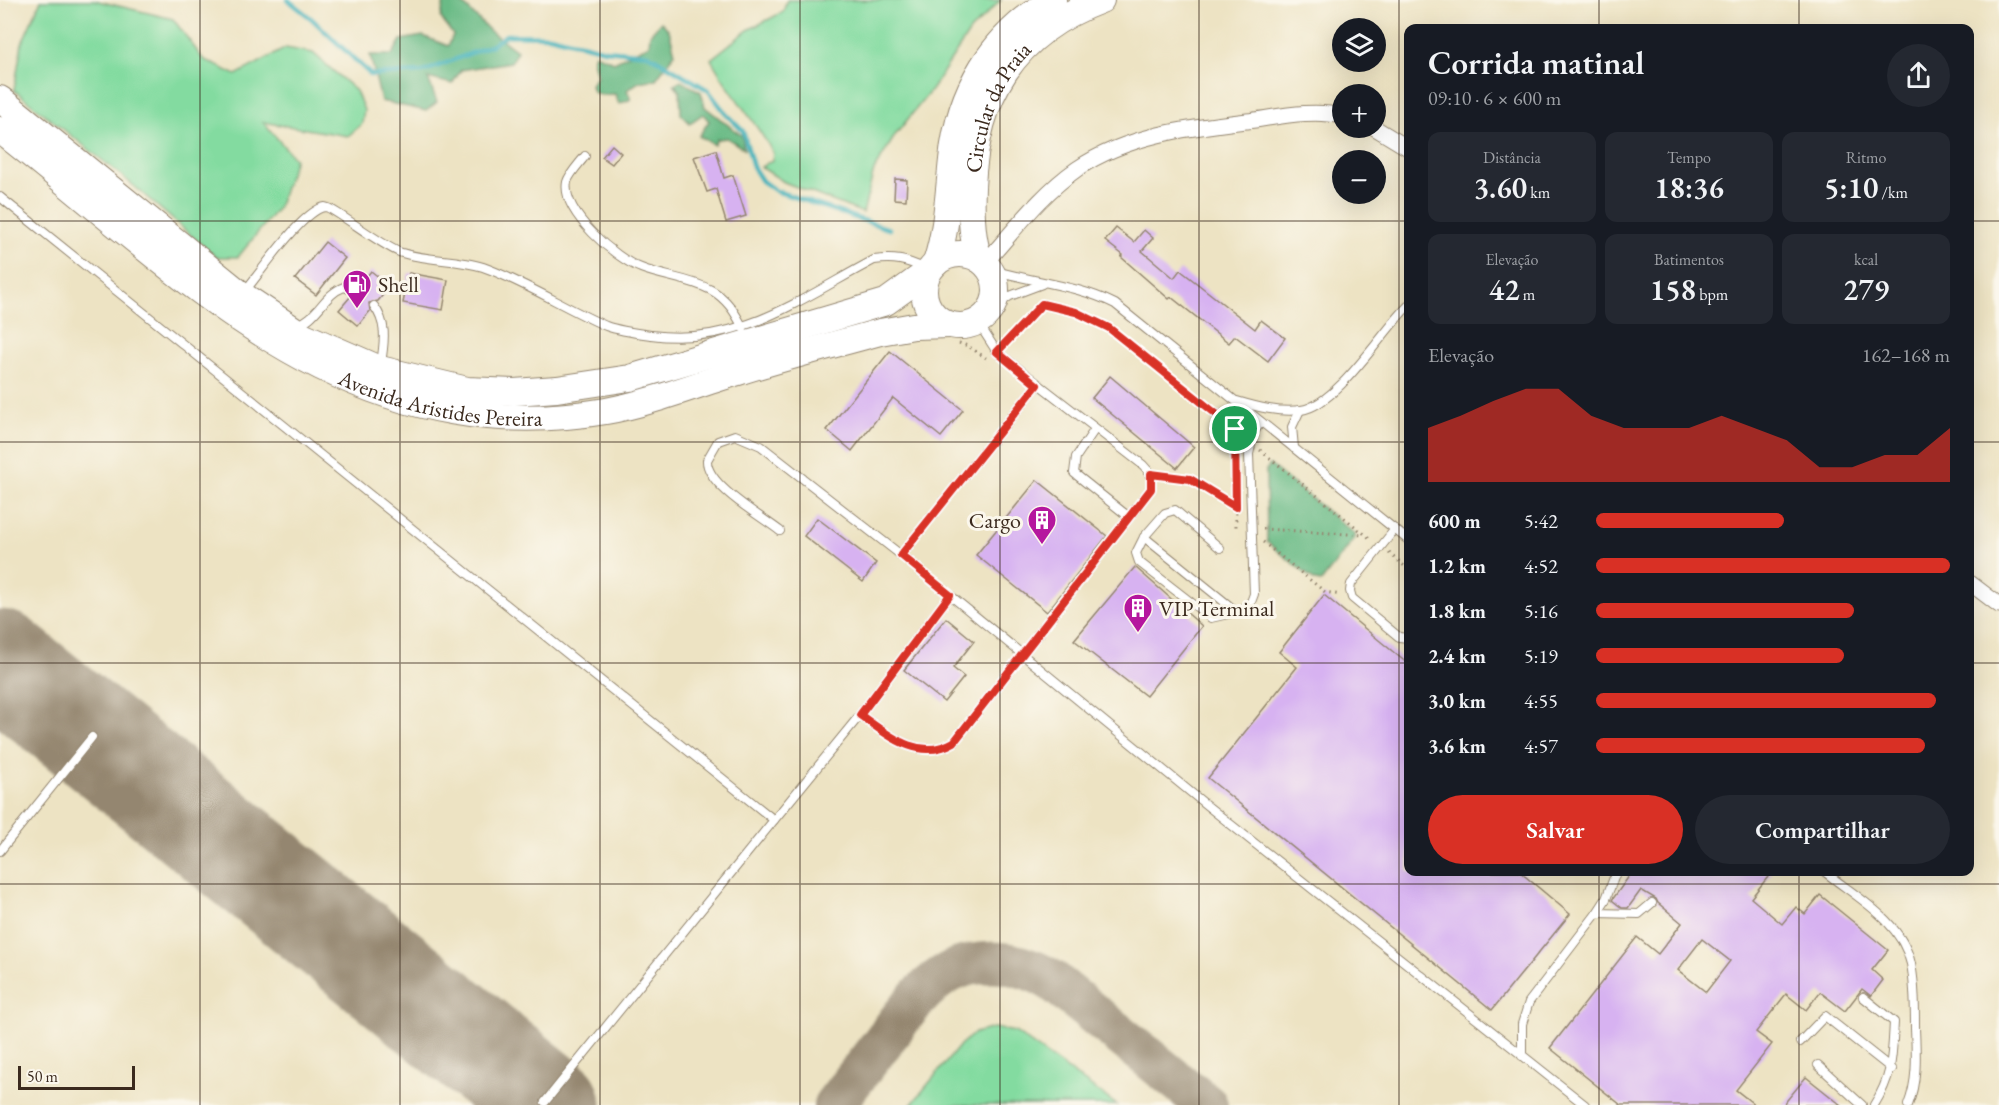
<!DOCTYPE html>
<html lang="pt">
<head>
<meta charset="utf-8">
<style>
  body { margin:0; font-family:"EB Garamond",serif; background:#242831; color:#f1f3f6; height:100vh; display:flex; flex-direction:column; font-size:22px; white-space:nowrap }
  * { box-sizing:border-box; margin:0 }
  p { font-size:20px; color:#9ea1a6 }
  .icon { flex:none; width:33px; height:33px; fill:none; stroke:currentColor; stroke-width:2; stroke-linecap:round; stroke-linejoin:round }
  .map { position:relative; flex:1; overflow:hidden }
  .side { position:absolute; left:1404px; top:24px; width:570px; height:852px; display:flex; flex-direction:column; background:#171b24; border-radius:12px; box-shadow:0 6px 24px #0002 }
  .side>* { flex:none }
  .tools { position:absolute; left:1332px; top:18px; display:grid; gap:12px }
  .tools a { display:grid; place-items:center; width:54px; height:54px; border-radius:50%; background:#171b24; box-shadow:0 6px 24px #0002; font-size:30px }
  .scale { position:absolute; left:18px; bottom:15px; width:117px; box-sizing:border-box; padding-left:6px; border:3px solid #3b2a1e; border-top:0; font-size:16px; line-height:21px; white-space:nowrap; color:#3b2a1e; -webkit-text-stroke:4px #fbf7ec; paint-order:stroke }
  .pin { position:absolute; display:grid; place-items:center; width:51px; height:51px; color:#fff; margin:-26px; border:3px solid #fff; border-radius:50%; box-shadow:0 2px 6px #0007 }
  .round { display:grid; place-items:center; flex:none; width:63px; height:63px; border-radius:32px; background:#242831 }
  .head { display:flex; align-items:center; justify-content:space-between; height:102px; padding:0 24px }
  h1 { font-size:33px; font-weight:600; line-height:45px }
  .figures { display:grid; grid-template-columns:repeat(3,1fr); gap:9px; height:102px; padding:6px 24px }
  .figures div { display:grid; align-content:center; border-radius:12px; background:#242831; text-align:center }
  .figures b { font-size:30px; font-weight:600 }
  .figures small { font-size:16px; font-weight:400 }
  .figures p { font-size:16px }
  .chart { height:168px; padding:12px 24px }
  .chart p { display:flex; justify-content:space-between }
  .chart svg { width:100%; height:108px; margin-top:6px; fill:#d93025; opacity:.7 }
  .primary-button { display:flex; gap:12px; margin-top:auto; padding:12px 24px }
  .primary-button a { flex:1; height:69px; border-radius:36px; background:#d93025; color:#fff; font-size:24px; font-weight:600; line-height:69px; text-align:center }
  .primary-button a+a { background:#242831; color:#f1f3f6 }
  ul { padding:0 24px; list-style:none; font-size:20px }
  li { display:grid; grid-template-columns:96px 72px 1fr; align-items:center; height:45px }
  li i { height:15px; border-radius:8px; background:#d93025 }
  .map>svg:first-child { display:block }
  .green { fill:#83dba0; stroke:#5f825f; stroke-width:1.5 }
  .forest { fill:#6abb86; stroke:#527252; stroke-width:1.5 }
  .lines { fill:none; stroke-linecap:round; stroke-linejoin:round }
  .stream { stroke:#42b2bb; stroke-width:4.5 }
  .taxiway { stroke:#948670; stroke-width:42 }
  .runway { stroke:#948670; stroke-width:105 }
  .building { fill:#d7b2f1; fill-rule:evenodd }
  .service-casing { stroke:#948670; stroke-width:10 }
  .minor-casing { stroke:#948670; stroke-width:17 }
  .trunk-casing { stroke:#948670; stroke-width:28 }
  .path { stroke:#948670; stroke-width:3; stroke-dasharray:1.5 4.5; stroke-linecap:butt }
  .service { stroke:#fff; stroke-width:8 }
  .minor { stroke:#fff; stroke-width:15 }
  .trunk { stroke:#fff; stroke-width:26 }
  .route-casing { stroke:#fff; stroke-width:12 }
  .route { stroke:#d93025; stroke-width:8 }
  .grid { fill:none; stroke:#3b2a1e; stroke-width:1.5; stroke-opacity:0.55 }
  .labels { text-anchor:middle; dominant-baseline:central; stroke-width:6; stroke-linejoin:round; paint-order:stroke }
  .street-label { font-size:22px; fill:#3b2a1e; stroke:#fbf7ec }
  .poi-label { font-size:22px; fill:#3b2a1e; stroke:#fbf7ec; text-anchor:start }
</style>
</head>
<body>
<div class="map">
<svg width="1999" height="1105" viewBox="0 0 1999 1105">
  <rect width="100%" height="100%" fill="#fbf7ec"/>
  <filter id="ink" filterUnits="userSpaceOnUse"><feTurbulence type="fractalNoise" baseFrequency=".0167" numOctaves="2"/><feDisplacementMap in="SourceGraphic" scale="12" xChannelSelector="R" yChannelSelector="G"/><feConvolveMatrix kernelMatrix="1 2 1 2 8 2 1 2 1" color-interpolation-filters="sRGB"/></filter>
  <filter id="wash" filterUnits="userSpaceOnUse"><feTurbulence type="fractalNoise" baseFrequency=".008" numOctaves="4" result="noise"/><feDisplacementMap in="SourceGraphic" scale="24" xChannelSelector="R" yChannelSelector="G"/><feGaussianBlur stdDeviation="1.35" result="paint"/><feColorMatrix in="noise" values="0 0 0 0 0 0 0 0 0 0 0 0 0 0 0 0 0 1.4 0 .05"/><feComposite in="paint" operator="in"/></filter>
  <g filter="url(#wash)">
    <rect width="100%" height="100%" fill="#ede3c3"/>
    <g class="green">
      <polygon points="41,0 94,0 173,19 203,59 236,75 286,48 313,53 356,91 364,110 362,124 348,136 263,122 295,159 278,208 238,257 216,257 127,180 14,90 22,43"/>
      <path d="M787,0h214l-31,31 -38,58 -36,45 -22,36 -11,43 -79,-31 -23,-15 11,-7 1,-7c-18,-33 -44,-60 -62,-94l37,-29 35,-18z"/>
      <polygon points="994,1028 1015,1032 1117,1105 911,1105 961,1044 975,1033"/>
    </g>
    <g class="forest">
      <polygon points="449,0 459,0 490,31 517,51 511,62 461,70 452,84 428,78 437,102 426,111 381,101 370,55 392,55 401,40 423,36 448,46 453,35 441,18 444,1"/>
      <polygon points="661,22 669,30 675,53 656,79 639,82 627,90 631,99 619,104 615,94 601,95 593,92 591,85 597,76 593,60 595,54 614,62 649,45 650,34"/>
      <polygon points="681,81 701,92 705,107 742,136 744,149 727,138 717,139 714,145 699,136 709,121 703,114 690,123 681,114 680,91 674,84"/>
      <polygon points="1270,465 1355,534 1355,538 1321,582 1315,581 1267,542 1266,470"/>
    </g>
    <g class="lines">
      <polyline class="stream" points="288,0 312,19 371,75 423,72 492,45 506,35 550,36 605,50 648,54 708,90 727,115 743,131 753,167 762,181 776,191 889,229"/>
      <path class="taxiway" d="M834,1105c17,-22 34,-44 51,-66 14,-18 27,-38 45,-53 35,-32 86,-29 124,-4l153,123"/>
      <polyline class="runway" points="0,662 549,1105"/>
    </g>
    <g id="blocks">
      <g class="building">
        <polygon points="612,145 621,153 612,164 602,157"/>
        <polygon points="716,150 724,178 733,175 746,216 726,222 716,189 707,192 694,157"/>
        <polygon points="895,179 907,180 906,200 894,199"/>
        <polygon points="1116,228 1134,242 1144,230 1153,238 1142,251 1174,278 1180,270 1255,329 1261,320 1285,338 1268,361 1235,336 1229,343 1171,297 1169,299 1121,257 1123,255 1105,241"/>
        <polygon points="325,242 345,258 316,295 295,279"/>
        <polygon points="371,271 390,286 378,301 369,303 370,311 358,326 339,310 351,296 359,295 359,286"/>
        <polygon points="409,273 448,280 443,310 403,303"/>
        <polygon points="890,351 963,410 941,437 893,398 852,451 827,430"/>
        <polygon points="1110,376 1194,447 1177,468 1092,398"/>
        <polygon points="1037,480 1107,536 1047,612 976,555"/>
        <polygon points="817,518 876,563 863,582 804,536"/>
        <polygon points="1135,567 1202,626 1146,696 1074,640"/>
        <polygon points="1324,595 1408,664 1408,872 1520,872 1570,914 1492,1010 1208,778 1297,667 1279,652"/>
        <polygon points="946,618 974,641 953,668 964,677 944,702 904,670"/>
        <path d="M1632,872h140l-21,26 31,26 14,-17 9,7 15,-19 68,55 -16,20 11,10 -12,16 -9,-7 -17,22 -25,-19 -14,18 -20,-16 -30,38 16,12 -36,46 19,15h-134l-71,-57 87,-111 21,17 24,-31 -24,-20 -2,-4 -15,-9 -13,18h-6l-10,-8zM1702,939l28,22 -24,31 -28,-22z"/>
        <polygon points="1806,1077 1841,1105 1783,1105"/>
      </g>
    </g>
  </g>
  <g filter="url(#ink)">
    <use href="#blocks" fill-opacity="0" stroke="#948670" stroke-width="1.5"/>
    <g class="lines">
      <g class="service-casing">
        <g id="service">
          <path d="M585,156c-5,7 -16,18 -18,26 -6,30 49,77 74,86 23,9 48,10 70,22 16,9 24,22 32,38"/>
          <polyline points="0,197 774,820 545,1102"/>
          <path d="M989,269c42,13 86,15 126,35l293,236"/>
          <path d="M245,291c15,-18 59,-82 80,-84 8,0 59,41 77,46 26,8 56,6 81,14 42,15 82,41 123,59 14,5 30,7 45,9 87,12 149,-36 223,-75 20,-3 33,0 51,9"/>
          <path d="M374,306c14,19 10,36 7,58"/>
          <polyline points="990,310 1010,296 1042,284"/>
          <path d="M298,324c18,-4 26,-30 46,-37l11,4"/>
          <path d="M1237,401c20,6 43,12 64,9 36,-5 81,-78 107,-104"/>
          <polyline points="1095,429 1076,457 1074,473 1129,517"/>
          <polyline points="1294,448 1292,427 1300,410"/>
          <polyline points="1395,529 1351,584 1350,591 1352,598 1399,637 1408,638"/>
          <path d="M780,531c-19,-15 -74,-46 -73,-71l11,-19 17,-6 26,11 140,109 304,249 380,301"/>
          <polyline points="1144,537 1165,513 1175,510 1220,548"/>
          <polyline points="901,555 1037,385"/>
          <polyline points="1237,612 1144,537 1136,553 1139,562 1211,618 1237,612 1251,602 1254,594 1249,454 1254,432 1261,422"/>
          <path d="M860,715c29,21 59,47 94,27l197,-253v-15l-8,-9 -146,-113 -20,-31"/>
          <polyline points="774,820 860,715 950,595"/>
          <polyline points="0,851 92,737"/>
          <polyline points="1616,872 1606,899 1597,913 1639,914 1652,903"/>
          <path d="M1825,872c31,25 77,49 86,92 4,21 4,42 4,64 1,26 3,52 -7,77"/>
          <path d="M1863,997l31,25c-2,34 -1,53 -20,83"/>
          <polyline points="1800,1042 1825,1016 1892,1069"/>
          <polyline points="1522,1056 1522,1024 1529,1002 1597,913"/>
          <polyline points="1818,1065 1862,1105"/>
        </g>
      </g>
      <g class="minor-casing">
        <g id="minor">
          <polyline points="1375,128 1408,148"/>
          <path d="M984,264c29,-32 57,-70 93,-95 50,-34 111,-41 170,-48 31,-4 65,-12 95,-5"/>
          <polyline points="1970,583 1999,605"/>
        </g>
      </g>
      <g class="trunk-casing">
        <g id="trunk">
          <polyline points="0,99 242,295 302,335 380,369 467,390 514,392 557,389 630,378 886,302 929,271"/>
          <path id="s1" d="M0,130c187,146 345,325 606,281 45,-8 89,-26 132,-39 47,-15 95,-27 142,-40l34,-6 36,-1"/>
          <circle cx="960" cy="290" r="36"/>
          <path id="s2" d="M980,260c-9,-21 -9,-49 -8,-73 4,-92 41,-154 129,-187"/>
          <path d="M936,263c11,-34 12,-68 16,-103 7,-69 40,-125 101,-160"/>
        </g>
      </g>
      <g class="path">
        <polyline points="959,343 968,346 986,358"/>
        <polyline points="1004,344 1042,304 1076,312 1109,328 1243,436"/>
        <polyline points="1235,429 1236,531"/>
        <polyline points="1260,450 1372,540"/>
        <polyline points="1161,475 1190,479 1236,507"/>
        <polyline points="1263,529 1364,535"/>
        <polyline points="1263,542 1325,592 1341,595"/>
        <polyline points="1389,553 1408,569"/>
      </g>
      <use href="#service" class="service"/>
      <use href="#minor" class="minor"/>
      <use href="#trunk" class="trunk"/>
    </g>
  </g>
  <g class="lines" filter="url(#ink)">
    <g class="route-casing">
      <path id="route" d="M1042,304l34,8 33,16 126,101 1,78 -46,-28 -39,-5v15l-197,253c-35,20 -65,-6 -94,-27l90,-120 -49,-40 136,-170 -40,-33z"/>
    </g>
    <use href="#route" class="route"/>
  </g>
  <path class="grid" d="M200,0v1105M400,0v1105M600,0v1105M800,0v1105M1000,0v1105M1199,0v1105M1399,0v1105M1599,0v28M1799,0v28M0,221h1408M1970,221h29M0,442h1408M1970,442h29M0,663h1408M1970,663h29M1599,872v233M1799,872v233M0,884h1999"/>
  <defs>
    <g id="fuel-pin" transform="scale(1.5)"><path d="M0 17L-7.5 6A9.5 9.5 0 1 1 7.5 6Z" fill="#b5179e" stroke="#fbf7ec"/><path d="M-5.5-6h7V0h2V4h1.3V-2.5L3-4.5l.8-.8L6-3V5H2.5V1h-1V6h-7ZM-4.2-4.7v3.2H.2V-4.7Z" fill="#fff"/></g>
    <g id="building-pin" transform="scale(1.5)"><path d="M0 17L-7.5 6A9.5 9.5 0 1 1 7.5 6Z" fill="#b5179e" stroke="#fbf7ec"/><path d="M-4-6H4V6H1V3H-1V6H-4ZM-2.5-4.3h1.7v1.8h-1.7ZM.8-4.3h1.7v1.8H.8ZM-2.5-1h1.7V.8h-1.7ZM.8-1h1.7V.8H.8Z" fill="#fff"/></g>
  </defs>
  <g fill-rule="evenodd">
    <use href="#fuel-pin" x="357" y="284"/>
    <use href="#building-pin" x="1042" y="520"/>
    <use href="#building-pin" x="1138" y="608"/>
  </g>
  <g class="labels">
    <g class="street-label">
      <text stroke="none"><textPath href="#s2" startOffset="159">Circular da Praia</textPath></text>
      <text stroke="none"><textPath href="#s1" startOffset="525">Avenida Aristides Pereira</textPath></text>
    </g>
    <g class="poi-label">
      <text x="378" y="284">Shell</text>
      <text x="1021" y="520" text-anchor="end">Cargo</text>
      <text x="1159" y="608">VIP Terminal</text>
    </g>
  </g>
</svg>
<div class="tools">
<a><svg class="icon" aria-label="layers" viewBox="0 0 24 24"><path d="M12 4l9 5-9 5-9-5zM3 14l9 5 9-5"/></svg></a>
<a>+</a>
<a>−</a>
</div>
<div class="scale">50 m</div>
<div class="pin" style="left:1235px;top:429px;background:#1e9e55"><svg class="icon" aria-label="arrive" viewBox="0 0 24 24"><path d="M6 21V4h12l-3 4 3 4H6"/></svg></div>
<section class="side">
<div class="head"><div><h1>Corrida matinal</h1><p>09:10 · 6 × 600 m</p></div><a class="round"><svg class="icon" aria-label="share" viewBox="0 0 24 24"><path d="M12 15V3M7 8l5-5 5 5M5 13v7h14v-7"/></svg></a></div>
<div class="figures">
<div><p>Distância</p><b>3.60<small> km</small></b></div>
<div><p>Tempo</p><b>18:36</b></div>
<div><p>Ritmo</p><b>5:10<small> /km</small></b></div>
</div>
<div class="figures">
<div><p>Elevação</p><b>42<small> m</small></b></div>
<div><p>Batimentos</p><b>158<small> bpm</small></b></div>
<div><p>kcal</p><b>279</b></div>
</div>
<div class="chart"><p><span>Elevação</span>162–168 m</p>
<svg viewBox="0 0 160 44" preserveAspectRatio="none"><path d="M0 44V22L10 17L20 11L30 6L40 6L50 17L60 22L70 22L80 22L90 17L100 22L110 27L120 38L130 38L140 33L150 33L160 22V44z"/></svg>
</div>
<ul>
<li><b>600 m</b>5:42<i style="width:53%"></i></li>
<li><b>1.2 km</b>4:52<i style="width:100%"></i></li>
<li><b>1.8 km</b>5:16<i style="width:73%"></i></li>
<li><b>2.4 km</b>5:19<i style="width:70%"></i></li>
<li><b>3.0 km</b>4:55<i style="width:96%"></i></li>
<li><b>3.6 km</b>4:57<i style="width:93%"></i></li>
</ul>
<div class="primary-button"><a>Salvar</a><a>Compartilhar</a></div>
</section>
</div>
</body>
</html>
